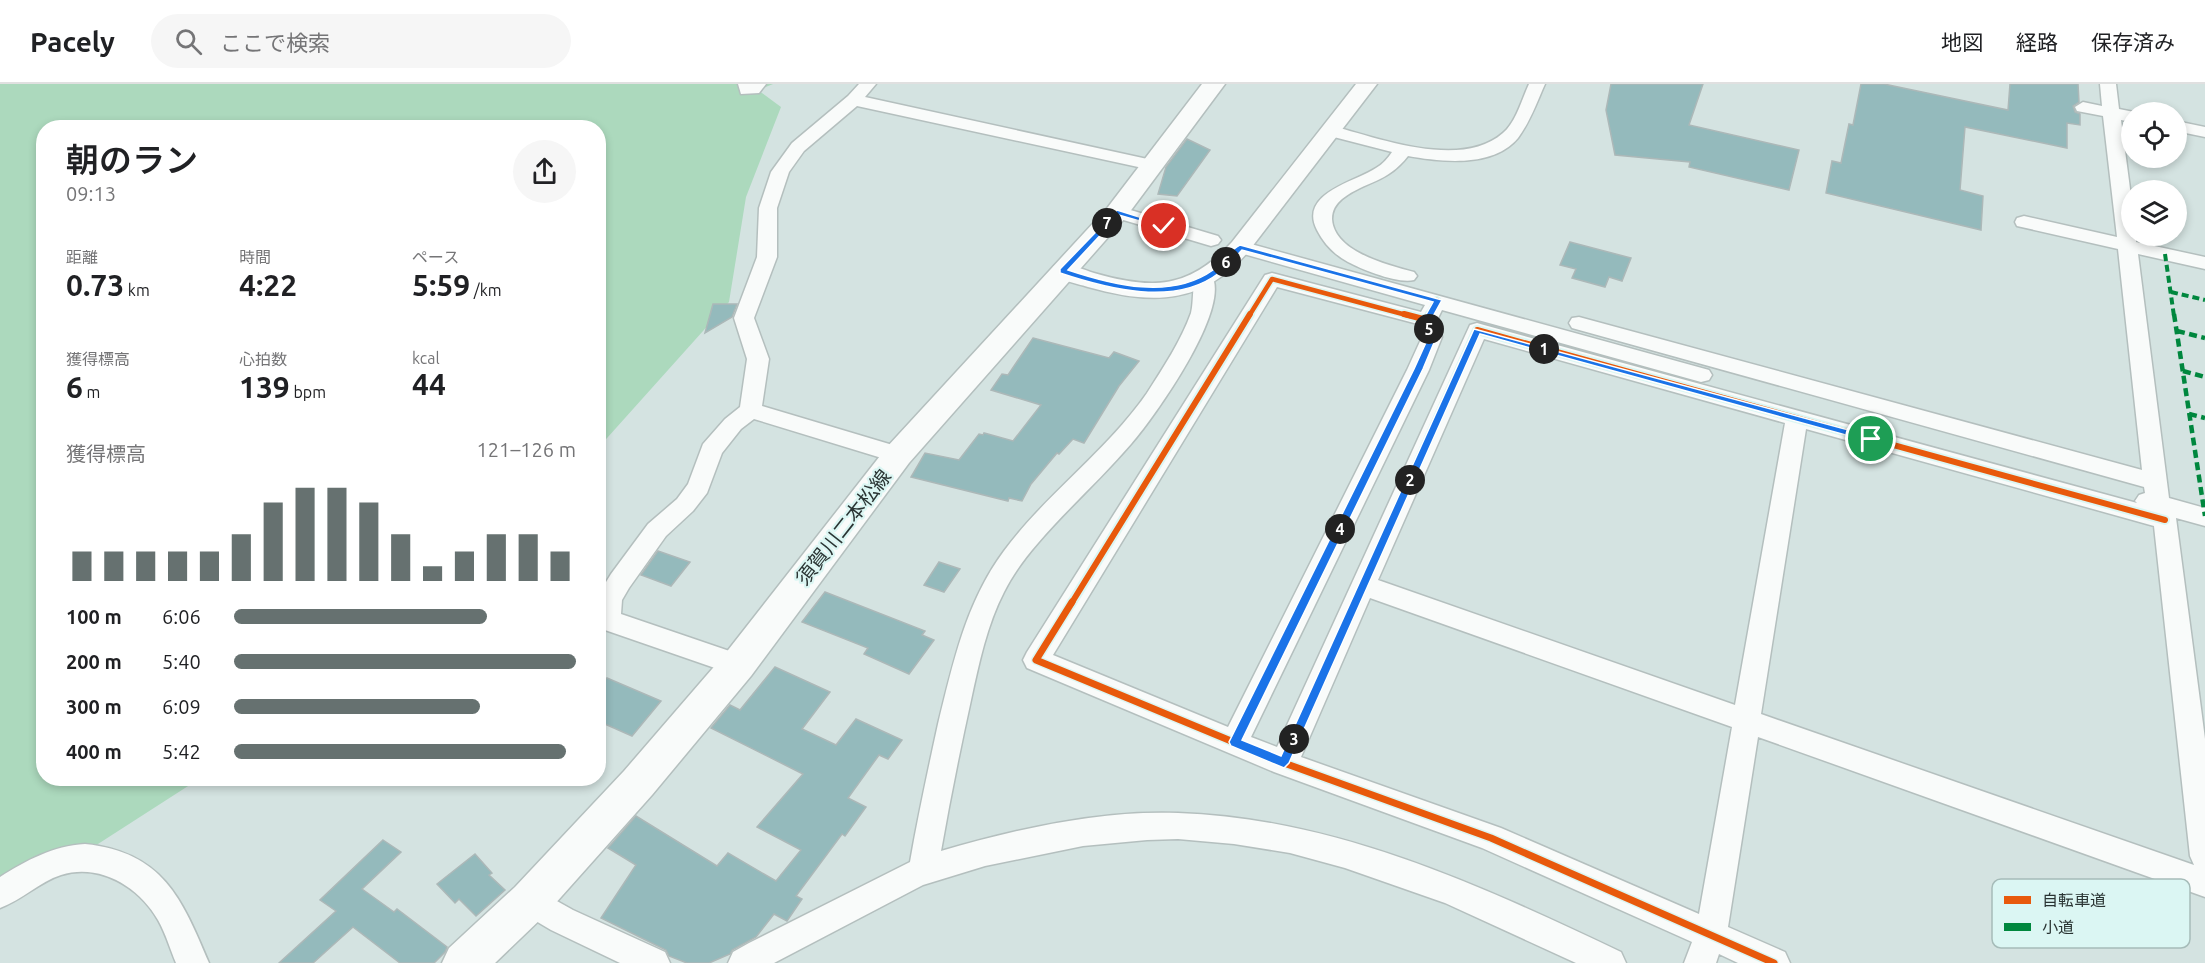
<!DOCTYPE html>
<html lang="ja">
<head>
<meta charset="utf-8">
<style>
  body { margin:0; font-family:Ubuntu,"Noto Sans JP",sans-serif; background:#f6f6f6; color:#202124; height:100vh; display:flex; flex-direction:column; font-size:22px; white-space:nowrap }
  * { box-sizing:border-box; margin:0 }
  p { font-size:20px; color:#757577 }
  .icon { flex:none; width:33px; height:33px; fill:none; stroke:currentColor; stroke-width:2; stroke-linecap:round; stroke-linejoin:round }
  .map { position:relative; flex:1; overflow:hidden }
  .sheet { position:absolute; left:36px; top:36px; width:570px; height:666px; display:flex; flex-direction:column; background:#fff; border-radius:24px; box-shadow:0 3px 9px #0003 }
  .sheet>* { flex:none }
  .tools { position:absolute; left:2121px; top:18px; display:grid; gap:12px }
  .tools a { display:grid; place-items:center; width:66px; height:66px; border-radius:50%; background:#fff; box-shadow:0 3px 9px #0003; font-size:30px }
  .pin { position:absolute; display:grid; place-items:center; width:51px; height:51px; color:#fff; margin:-26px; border:3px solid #fff; border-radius:50%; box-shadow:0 2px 6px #0007 }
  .km { position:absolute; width:30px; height:30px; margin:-15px; border-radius:50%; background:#222; color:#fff; font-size:16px; line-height:30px; text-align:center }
  .round { display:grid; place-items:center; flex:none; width:63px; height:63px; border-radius:32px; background:#f6f6f6 }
  .overview { display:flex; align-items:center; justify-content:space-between; height:102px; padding:0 30px }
  h1 { font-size:33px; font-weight:600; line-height:45px }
  .stats { display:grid; grid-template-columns:repeat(3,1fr); gap:9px; height:102px; padding:6px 30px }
  .stats div { display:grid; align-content:center }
  .stats b { font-size:30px; font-weight:600 }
  .stats small { font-size:16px; font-weight:400 }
  .stats p { font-size:16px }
  .chart { height:168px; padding:12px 30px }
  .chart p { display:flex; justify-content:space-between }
  .chart svg { width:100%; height:108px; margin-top:6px; stroke:#667170; stroke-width:6 }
  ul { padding:0 30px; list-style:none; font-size:20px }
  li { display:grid; grid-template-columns:96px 72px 1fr; align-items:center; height:45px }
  li i { height:15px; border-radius:8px; background:#667170 }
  header { display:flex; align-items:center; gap:36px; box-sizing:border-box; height:84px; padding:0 30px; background:#fff; border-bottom:2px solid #e0e0e0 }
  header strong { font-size:28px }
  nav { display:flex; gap:33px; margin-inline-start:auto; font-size:21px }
  .search { width:420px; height:54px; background:#f6f6f6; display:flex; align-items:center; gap:15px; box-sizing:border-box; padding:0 21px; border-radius:33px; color:#757577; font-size:22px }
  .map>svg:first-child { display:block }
  .green { fill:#acd9bd }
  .building { fill:#94babc; stroke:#acb8b8; stroke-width:1.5 }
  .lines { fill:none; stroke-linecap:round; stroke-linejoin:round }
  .minor-casing { stroke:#b4bfbe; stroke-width:3 }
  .tertiary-casing { stroke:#b4bfbe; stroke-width:3 }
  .secondary-casing { stroke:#b4bfbe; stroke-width:3 }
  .minor { fill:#f9fbfa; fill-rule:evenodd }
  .tertiary { fill:#f9fbfa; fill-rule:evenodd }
  .secondary { fill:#f9fbfa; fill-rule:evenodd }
  .quiet-far1 { stroke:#00873e; stroke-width:4; stroke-dasharray:7 4; stroke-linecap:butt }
  .quiet { stroke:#00873e; stroke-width:4.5; stroke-dasharray:8 4.5; stroke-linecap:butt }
  .cycleway-far2-casing { stroke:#dbf6f3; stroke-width:8 }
  .cycleway-far1-casing { stroke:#dbf6f3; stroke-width:10 }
  .cycleway-casing { stroke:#dbf6f3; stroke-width:10 }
  .cycleway-far2 { stroke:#e8590c; stroke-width:4.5 }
  .cycleway-far1 { stroke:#e8590c; stroke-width:6 }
  .cycleway { stroke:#e8590c; stroke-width:7 }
  .route { fill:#1a73e8; stroke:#fff; stroke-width:1.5 }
  .labels { text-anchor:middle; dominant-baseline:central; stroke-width:4.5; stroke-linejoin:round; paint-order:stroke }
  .street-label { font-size:20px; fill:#2a3433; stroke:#dbf6f3 }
  .key { fill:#dbf6f3; stroke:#a6bcb9; stroke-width:1.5 }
  .key-label { font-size:16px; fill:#2a3433 }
</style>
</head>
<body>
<header>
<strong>Pacely</strong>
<div class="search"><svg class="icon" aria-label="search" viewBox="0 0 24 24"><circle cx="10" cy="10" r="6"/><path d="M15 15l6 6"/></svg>ここで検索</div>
<nav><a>地図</a><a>経路</a><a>保存済み</a></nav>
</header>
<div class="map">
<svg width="2205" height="879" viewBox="0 0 2205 879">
  <rect width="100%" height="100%" fill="#d4e3e1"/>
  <polygon class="green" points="0,0 773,0 758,6 781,23 746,113 729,218 599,363 598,44 44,44 44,694 199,695 0,823"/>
  <g class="building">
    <polygon points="1611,0 1703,0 1689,41 1799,66 1789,106 1689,83 1690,78 1615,71 1606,26"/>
    <polygon points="1861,0 1884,0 2008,26 2010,0 2078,0 2079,18 2073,22 2075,28 2080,30 2080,41 2067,39 2067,64 1965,43 1960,106 1983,112 1981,146 1826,109 1832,77 1841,79 1849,40 1853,41"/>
    <polygon points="1187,55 1210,66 1177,112 1158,110 1166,83"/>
    <polygon points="1570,158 1631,174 1622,197 1609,193 1605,203 1572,194 1576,185 1560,181"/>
    <polygon points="713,220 737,220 732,233 705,249"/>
    <polygon points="1033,254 1109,274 1114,268 1139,277 1119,302 1084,359 1073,355 1059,370 1057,369 1031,400 1022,417 1009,414 1008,417 911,393 925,369 959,376 979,350 983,351 984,349 1013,357 1041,321 991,306 1002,290 1008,291"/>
    <polygon points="658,467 690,478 671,502 641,491"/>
    <polygon points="939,478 960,485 944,508 924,501"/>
    <polygon points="825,508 925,547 922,551 934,556 909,590 864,570 868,564 802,538"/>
    <polygon points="775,583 830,608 802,645 836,661 856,635 902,656 888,675 879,671 848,714 866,723 845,752 842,750 796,812 802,815 787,837 774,830 756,853 732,866 730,870 709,879 687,879 669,872 666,866 601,834 636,781 608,764 636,732 717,782 728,769 776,797 801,766 757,743 803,690 711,644 730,621 740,626"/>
    <polygon points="607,594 661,617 632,652 598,637 598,603"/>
    <polygon points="383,756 401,768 362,805 394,828 397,825 447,863 445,868 434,879 400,879 353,843 313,879 279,879 336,827 320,816"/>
    <polygon points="475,770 492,789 489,791 505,806 476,832 459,815 455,819 437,800"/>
  </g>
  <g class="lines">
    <g class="minor-casing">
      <g id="minor">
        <polygon points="738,0 766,0 759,9 741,10"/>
        <polygon points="859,0 876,0 865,13 1152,76 1158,77 1161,81 1158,85 1152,86 857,22 804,67 789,88 777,124 777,173 754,234 769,275 762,322 906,365 909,371 906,377 898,379 754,335 741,345 722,369 707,409 693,427 666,452 629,504 622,516 621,530 747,573 751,581 747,589 738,592 605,546 598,540 598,511 611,490 648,440 677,415 688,400 703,360 725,335 740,323 747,275 734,234 757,173 759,124 771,88 792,59 848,12"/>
        <path d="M1529,0h16c-8,18 -15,38 -27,54 -25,30 -76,24 -110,18 -22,28 -41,24 -66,43 -6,5 -10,11 -10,20 2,33 56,46 82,53l3,4 -3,4c-16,4 -51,-10 -66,-18 -13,-7 -24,-18 -31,-32 -19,-37 38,-48 59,-62 7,-4 12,-10 16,-16l-66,-17 -3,-4 3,-4 6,-1c47,12 129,44 171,7 13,-11 19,-34 26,-49z"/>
        <path d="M2100,0h16l3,25 15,3h-2v10l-11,-2 11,84v32h4v6l69,15v12l-67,-15 31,244 36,10v18l-29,-8 29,221v158l-447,-160 -30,190 57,25 5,11h-52l-19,-9 -3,9h-32l8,-21 -210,-94 -208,-76 -247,-104 -4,-8 4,-8 238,-377 7,-2 149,39 4,-7 -192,-54 -3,-4 3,-4 7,-2 469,129 3,5 -3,5 -8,2 -259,-72 -5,10 5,17 -13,33 -178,367 26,10 193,-422 7,-2 7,2 653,178 -2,-2 4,-6 6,-2 -1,-6 -572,-159 -3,-5 3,-5 7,-1 563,153 -24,-221 -101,-23 -2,-4 2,-4 7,-2 93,21 -14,-121 -26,-5 -2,-4 8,-5 19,4zM1277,203l141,37 4,13 -15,33 -179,357 -175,-72zM1484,255l301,84 -50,282 -357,-125zM1806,345l348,97 36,330 4,9 -433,-151zM1370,514l362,129 -33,187 -198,-86 -200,-71z"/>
        <polygon points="2176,37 2205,43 2205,53 2176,47"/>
        <polygon points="1117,122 1218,152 1221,156 1218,160 1211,162 1110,132 1108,128 1110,124"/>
        <path d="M1204,188l7,2c22,33 -57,144 -80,170 -30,35 -64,65 -93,99 -13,15 -25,31 -34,49 -17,33 -25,71 -33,108 -11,50 -21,100 -30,151 76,-22 158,-41 237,-38 157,5 304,73 443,139l5,11h-50l-131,-60 -100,-35 -55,-15 -56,-9 -56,-5 -31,1 -64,6 -98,20 -62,19 -149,78h-46l5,-11 16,-9 161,-81c8,-46 18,-92 28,-138 15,-61 28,-122 66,-173 42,-57 102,-99 143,-158 16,-25 34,-52 44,-80 3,-11 1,-32 6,-39z"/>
        <path d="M85,760c78,8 97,55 124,119h-33c-6,-14 -10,-29 -18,-43 -19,-33 -58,-57 -97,-45 -22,7 -39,25 -61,33v-31c27,-17 53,-31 85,-33z"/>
        <polygon points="530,802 573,826 665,868 670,879 620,879 551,846 519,827 515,817 519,807"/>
      </g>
    </g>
    <g class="tertiary-casing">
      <path id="tertiary" d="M1356,0h21l-129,168c-46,53 -96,53 -160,35 -12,-4 -30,-6 -37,-16l3,-5c14,-4 27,3 40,7 59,17 95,16 138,-31z"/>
    </g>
    <g class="secondary-casing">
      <polygon id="secondary" points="1202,0 1225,0 1126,133 909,379 751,592 652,711 545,831 495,879 442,879 449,864 515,803 624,687 725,570 887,363 1108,123"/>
    </g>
    <use href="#minor" class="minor"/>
    <use href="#tertiary" class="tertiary"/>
    <use href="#secondary" class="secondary"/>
    <g class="quiet-far1">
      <polyline points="2165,170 2174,232"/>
      <polyline points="2171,208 2205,216"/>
    </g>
    <g class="quiet">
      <polyline points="2174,230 2205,432"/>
      <polyline points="2177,247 2205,254"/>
      <polyline points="2183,287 2205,293"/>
      <polyline points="2189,330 2205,334"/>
    </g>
    <g class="cycleway-far2-casing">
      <g id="cycleway-far2">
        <polyline points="1249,232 1272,195 1410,232"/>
        <polyline points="1429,232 1437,216"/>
      </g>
    </g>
    <g class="cycleway-far1-casing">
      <g id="cycleway-far1">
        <polyline points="1404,230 1427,236 1430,230"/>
        <polyline points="1071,520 1250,230"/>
        <polyline points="1355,520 1477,246 2165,436"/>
      </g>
    </g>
    <g class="cycleway-casing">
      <g id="cycleway">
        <polyline points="1072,518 1036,576 1284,679 1491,754 1774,879"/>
        <polyline points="1284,679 1356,518"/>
      </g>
    </g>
    <use href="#cycleway-far2" class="cycleway-far2"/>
    <use href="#cycleway-far1" class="cycleway-far1"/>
    <use href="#cycleway" class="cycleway"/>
  </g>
  <path class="route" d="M1117,126l51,16 -4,2 -45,-13 -51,55c45,15 103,30 145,0 10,-7 16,-20 27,-25l202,55 -11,20 5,18 -13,31 -181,371 39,16 193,-427 397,107 4,3 -4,3 -391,-108 -191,429 -5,5 -53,-22 -2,-4 185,-373 14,-31 -5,-18 10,-18 -191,-52c-7,7 -14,17 -23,23 -44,34 -111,16 -159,0v-4z"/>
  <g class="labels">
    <g class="street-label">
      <text transform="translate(843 443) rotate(-52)">須賀川二本松線</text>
    </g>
  </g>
  <rect x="1992" y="795" width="198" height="69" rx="9" class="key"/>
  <rect x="2004" y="812" width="27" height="8" fill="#e8590c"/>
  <rect x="2004" y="839" width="27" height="8" fill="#00873e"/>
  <g class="key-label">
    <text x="2042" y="822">自転車道</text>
    <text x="2042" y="849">小道</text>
  </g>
</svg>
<div class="tools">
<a><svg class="icon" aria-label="locate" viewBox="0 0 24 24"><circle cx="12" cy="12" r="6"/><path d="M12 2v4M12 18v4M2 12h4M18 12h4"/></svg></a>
<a><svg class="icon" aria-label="layers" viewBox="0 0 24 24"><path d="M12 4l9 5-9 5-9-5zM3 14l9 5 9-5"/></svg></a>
</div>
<div class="pin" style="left:1871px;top:355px;background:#1e9e55"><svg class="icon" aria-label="arrive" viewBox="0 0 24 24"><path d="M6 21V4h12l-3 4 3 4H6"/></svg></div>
<div class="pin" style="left:1164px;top:142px;background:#d93025"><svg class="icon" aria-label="check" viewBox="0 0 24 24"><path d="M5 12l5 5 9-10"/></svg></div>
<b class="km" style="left:1544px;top:265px">1</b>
<b class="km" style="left:1410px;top:396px">2</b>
<b class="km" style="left:1294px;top:655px">3</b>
<b class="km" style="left:1340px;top:445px">4</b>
<b class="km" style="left:1429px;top:245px">5</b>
<b class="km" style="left:1226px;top:178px">6</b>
<b class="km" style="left:1107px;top:139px">7</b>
<section class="sheet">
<div class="overview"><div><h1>朝のラン</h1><p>09:13</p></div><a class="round"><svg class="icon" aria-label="share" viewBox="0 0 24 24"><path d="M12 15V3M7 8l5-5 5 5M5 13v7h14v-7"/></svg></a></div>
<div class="stats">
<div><p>距離</p><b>0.73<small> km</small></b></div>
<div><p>時間</p><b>4:22</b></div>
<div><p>ペース</p><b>5:59<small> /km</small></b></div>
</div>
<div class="stats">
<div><p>獲得標高</p><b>6<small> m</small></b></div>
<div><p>心拍数</p><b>139<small> bpm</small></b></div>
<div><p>kcal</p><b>44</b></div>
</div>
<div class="chart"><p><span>獲得標高</span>121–126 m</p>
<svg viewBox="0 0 160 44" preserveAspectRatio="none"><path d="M5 44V32M15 44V32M25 44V32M35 44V32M45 44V32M55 44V25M65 44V12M75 44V6M85 44V6M95 44V12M105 44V25M115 44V38M125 44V32M135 44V25M145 44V25M155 44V32"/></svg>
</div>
<ul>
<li><b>100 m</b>6:06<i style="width:74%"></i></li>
<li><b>200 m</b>5:40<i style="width:100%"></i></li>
<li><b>300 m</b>6:09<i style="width:72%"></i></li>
<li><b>400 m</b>5:42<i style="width:97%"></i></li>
</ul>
</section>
</div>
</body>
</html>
